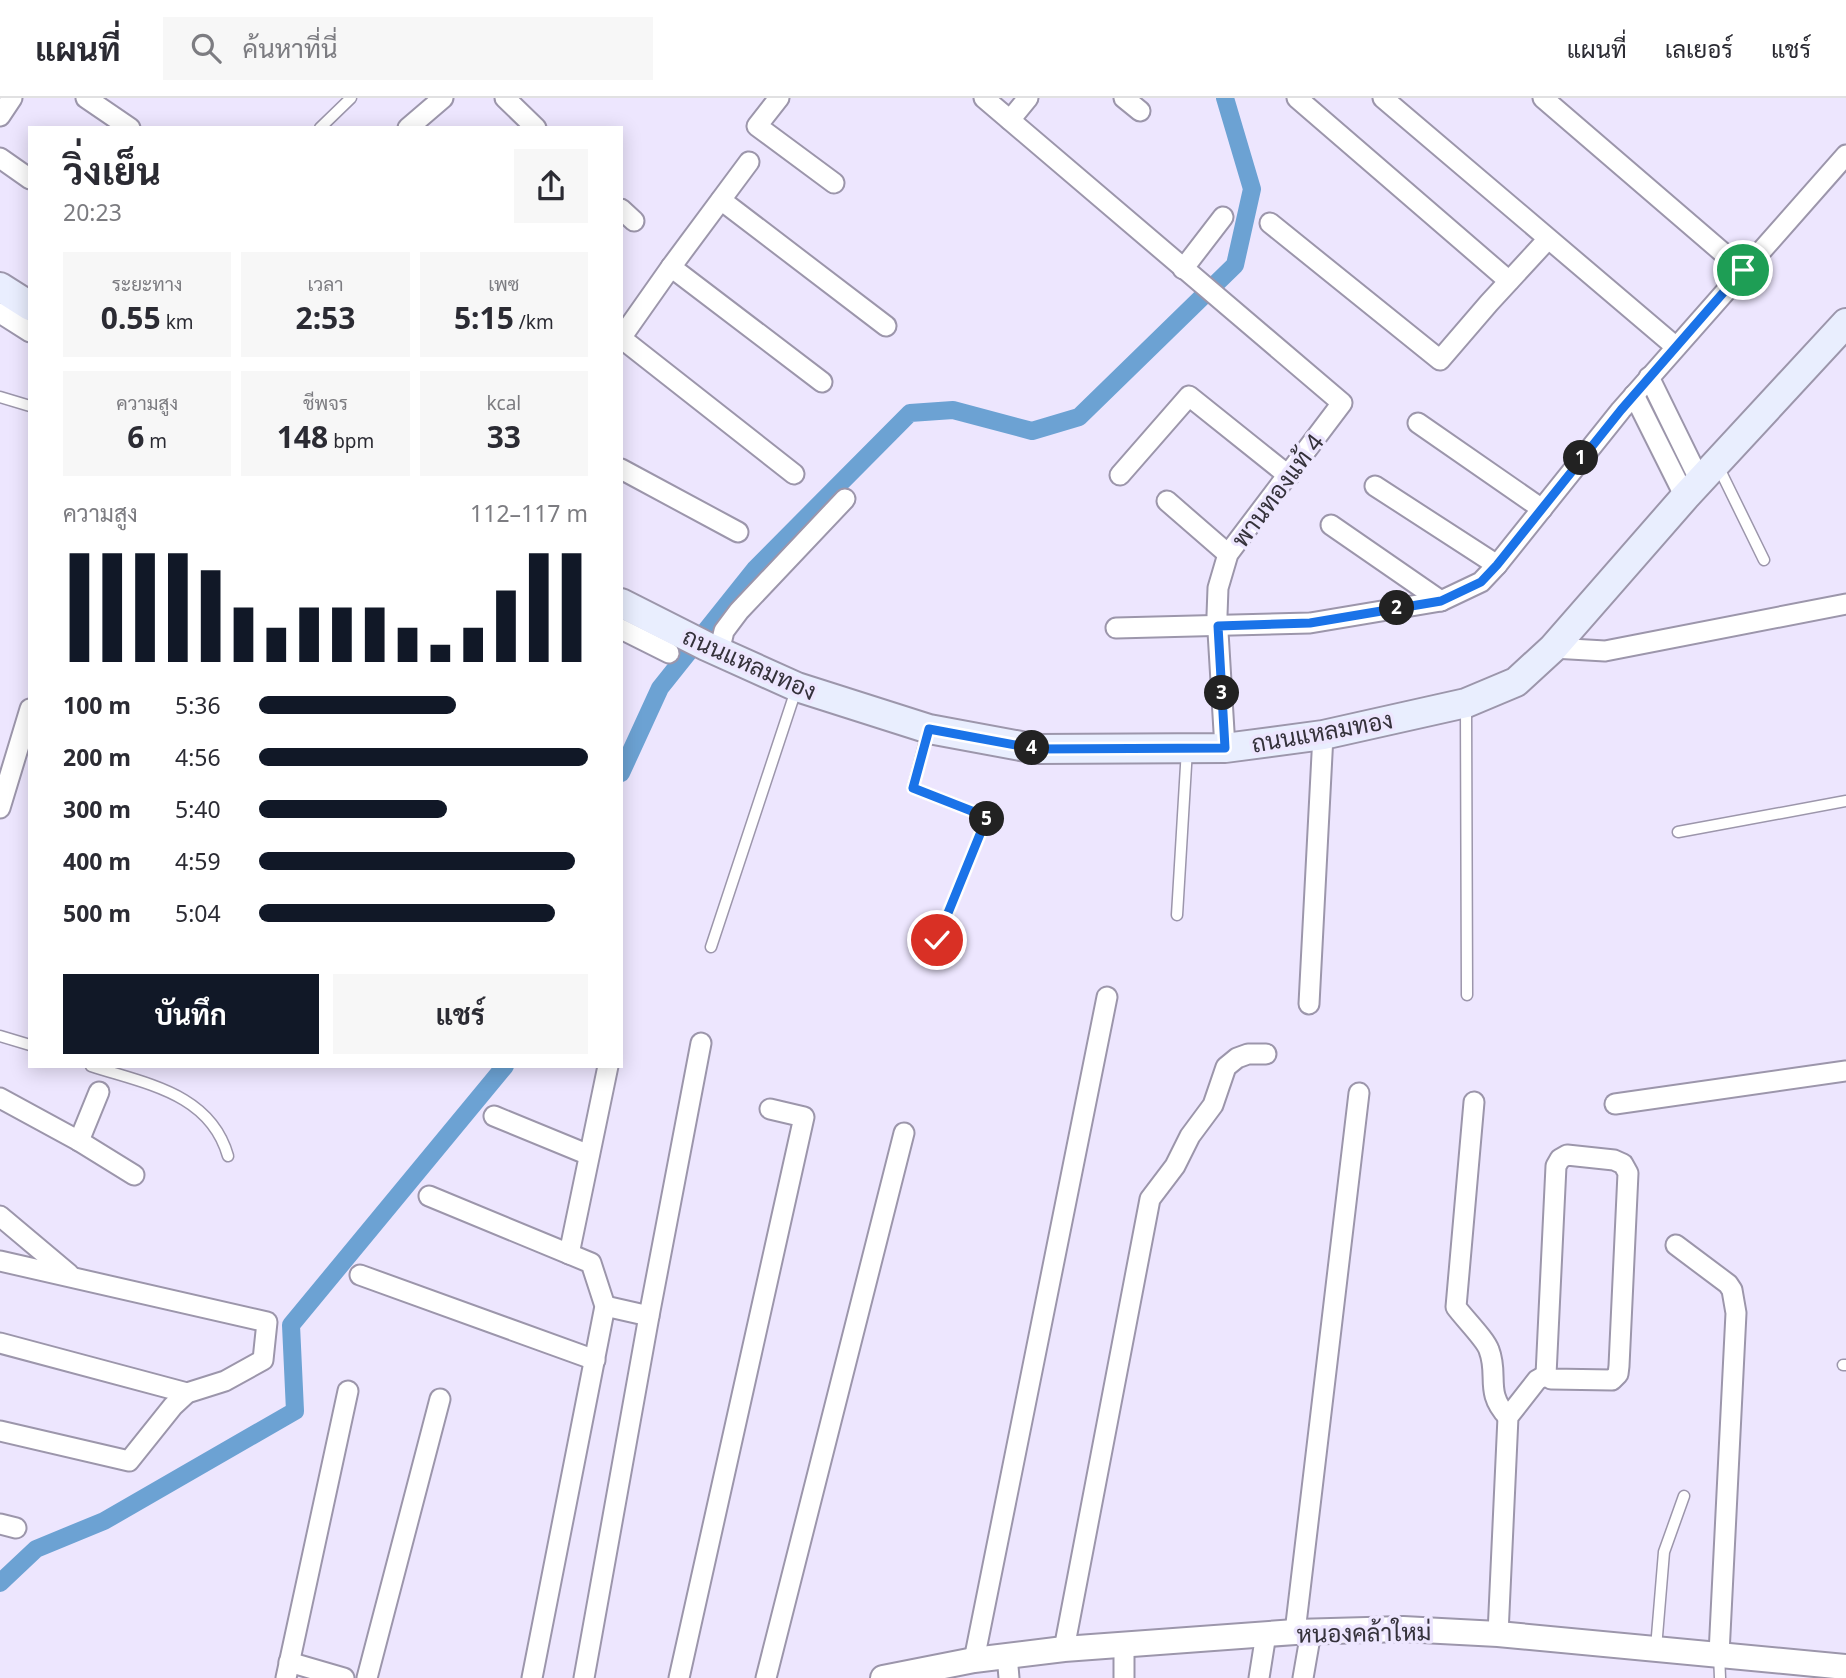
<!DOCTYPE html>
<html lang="th">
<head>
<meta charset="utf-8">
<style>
  body { margin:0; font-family:"Noto Sans",Sarabun,sans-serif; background:#f7f7f7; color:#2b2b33; height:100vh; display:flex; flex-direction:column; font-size:26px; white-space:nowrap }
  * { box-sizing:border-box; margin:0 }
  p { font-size:23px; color:#7c7c81 }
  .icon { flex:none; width:38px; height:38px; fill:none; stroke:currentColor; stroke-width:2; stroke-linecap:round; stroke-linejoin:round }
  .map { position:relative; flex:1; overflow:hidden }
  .panel { position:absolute; left:28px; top:28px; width:595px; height:942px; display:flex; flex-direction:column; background:#fff; border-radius:0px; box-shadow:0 4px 18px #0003 }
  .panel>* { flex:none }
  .pin { position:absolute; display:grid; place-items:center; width:60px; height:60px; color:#fff; margin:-30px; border:4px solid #fff; border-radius:50%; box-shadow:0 2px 7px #0007 }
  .km { position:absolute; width:35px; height:35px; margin:-18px; border-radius:50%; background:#222; color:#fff; font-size:19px; line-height:35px; text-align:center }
  .round { display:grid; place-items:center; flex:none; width:74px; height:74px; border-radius:0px; background:#f7f7f7 }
  .headline { display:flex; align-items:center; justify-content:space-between; height:119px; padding:0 35px }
  h1 { font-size:38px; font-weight:700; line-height:52px }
  .metrics { display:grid; grid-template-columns:repeat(3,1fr); gap:10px; height:119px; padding:7px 35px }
  .metrics div { display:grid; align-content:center; border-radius:0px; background:#f7f7f7; text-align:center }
  .metrics b { font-size:30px; font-weight:700 }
  .metrics small { font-size:19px; font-weight:400 }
  .metrics p { font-size:19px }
  .chart { height:196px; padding:14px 35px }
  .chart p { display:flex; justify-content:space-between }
  .chart svg { width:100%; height:126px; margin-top:7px; stroke:#111827; stroke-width:6 }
  .cta { display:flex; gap:14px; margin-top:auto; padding:14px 35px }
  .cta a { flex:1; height:80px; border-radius:0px; background:#111827; color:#fff; font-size:28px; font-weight:700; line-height:80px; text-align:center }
  .cta a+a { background:#f7f7f7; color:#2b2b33 }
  ul { padding:0 35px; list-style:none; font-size:23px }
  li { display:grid; grid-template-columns:112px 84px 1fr; align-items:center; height:52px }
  li i { height:18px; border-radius:9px; background:#111827 }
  header { display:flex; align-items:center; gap:42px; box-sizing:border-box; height:98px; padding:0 35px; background:#fff; border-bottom:2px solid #e1e1e2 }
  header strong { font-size:33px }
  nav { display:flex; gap:38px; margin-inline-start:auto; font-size:24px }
  .search { width:490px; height:63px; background:#f7f7f7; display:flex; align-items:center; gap:18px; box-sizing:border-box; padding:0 24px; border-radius:0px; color:#7c7c81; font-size:26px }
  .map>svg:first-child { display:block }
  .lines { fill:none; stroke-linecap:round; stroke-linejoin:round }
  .canal { stroke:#6ca2d3; stroke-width:18 }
  .service-casing { stroke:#9c96ab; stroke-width:13 }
  .minor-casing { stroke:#9c96ab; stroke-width:23 }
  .tertiary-casing { stroke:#9c96ab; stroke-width:28 }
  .secondary-casing { stroke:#9c96ab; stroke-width:32 }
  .service { stroke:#fff; stroke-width:10 }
  .minor { stroke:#fff; stroke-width:19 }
  .tertiary { stroke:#fff; stroke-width:24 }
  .secondary { stroke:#e9eefe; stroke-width:28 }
  .route-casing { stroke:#fff; stroke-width:14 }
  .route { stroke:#1a73e8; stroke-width:9 }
  .labels { text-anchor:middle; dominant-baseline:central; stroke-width:7; stroke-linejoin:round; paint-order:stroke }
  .street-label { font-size:24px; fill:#35323b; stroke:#ede6fe }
</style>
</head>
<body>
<header>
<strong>แผนที่</strong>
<div class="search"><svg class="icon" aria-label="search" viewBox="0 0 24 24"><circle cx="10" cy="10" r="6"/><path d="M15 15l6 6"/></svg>ค้นหาที่นี่</div>
<nav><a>แผนที่</a><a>เลเยอร์</a><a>แชร์</a></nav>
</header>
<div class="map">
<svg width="1846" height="1580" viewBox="0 0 1846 1580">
  <rect width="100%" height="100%" fill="#ede6fe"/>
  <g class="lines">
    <g class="canal">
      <polyline points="621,675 660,590 755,471 910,315 953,312 1032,333 1079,319 1235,167 1252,91 1225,0"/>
      <polyline points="0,1485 36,1451 104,1423 295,1313 291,1227 505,968"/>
    </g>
    <g class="service-casing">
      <g id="service">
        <polyline points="320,30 351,0"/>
        <polyline points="0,299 30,308"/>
        <polyline points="1718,368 1764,462"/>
        <polyline points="1466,609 1467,897"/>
        <polyline points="928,632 913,690 987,719 937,842"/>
        <polyline points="1678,734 1846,703"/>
        <polyline points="1177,817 1187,651"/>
        <polyline points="711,849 796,592"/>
        <polyline points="0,938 30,947"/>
        <path d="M91,968c55,18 119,27 137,90"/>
        <polyline points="1843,1267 1846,1267"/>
        <polyline points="1656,1550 1664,1454 1684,1398"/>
        <polyline points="1719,1556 1720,1580"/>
      </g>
    </g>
    <g class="minor-casing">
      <g id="minor">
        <polyline points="86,0 130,30"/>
        <polyline points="505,0 536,30"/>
        <polyline points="779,0 757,28 834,85"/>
        <polyline points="984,0 1342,305 1228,456 1218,490 1217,517 1225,650"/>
        <polyline points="1124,0 1140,13"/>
        <polyline points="1297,0 1509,183"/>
        <polyline points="1383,0 1676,249"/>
        <polyline points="1543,0 1743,172"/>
        <polyline points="0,18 12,0"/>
        <polyline points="1010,22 1028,0"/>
        <polyline points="408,30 443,0"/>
        <polyline points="0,60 30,81"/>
        <polyline points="721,102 886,228"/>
        <polyline points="621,111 634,123"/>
        <polyline points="1270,125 1440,262 1489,205 1548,141"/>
        <polyline points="671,169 822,284"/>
        <polyline points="1183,171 1223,119"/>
        <polyline points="0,215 30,234"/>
        <polyline points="621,240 794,376"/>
        <polyline points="621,240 671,169 749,64"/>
        <polyline points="1649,279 1700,383"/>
        <polyline points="1634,297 1685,399"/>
        <polyline points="1418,325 1542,411"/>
        <polyline points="621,371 738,434"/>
        <polyline points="1120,377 1189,298 1289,378"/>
        <polyline points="1375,388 1497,467"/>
        <polyline points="1167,403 1228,456"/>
        <polyline points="1331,427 1441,503"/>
        <polyline points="1116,530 1310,525 1441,503 1481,484 1497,467 1621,312 1846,57"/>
        <polyline points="621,531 669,555"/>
        <polyline points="1553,550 1605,553 1846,506"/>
        <polyline points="719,554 724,533 739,513 845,401"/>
        <polyline points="0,710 30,611"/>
        <polyline points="1309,906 1323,637"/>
        <polyline points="0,1000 79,1043 134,1077"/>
        <path d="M1474,1004l-18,205c7,10 30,33 33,43 10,26 -5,42 19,67"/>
        <polyline points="1615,1006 1846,973"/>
        <polyline points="494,1018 589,1057"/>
        <polyline points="79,1043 99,994"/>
        <polygon points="1567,1057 1614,1062 1623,1066 1628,1075 1619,1268 1618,1276 1612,1282 1551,1281 1546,1277 1556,1068 1560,1061"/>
        <polyline points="429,1098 591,1165 605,1208 532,1580"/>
        <polyline points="0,1118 69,1176"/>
        <polyline points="1676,1147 1728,1186 1732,1192 1736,1215 1719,1556"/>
        <polyline points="569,1156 608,968"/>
        <polyline points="0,1163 267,1224 263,1262 225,1283 187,1295 173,1308 129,1363 0,1333"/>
        <polyline points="360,1177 595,1262"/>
        <polyline points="605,1208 649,1218"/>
        <polyline points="0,1245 187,1295"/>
        <polyline points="0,1426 16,1430"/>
        <polyline points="1295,1534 1359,995"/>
        <polyline points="1498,1536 1508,1319 1537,1282 1546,1277"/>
        <polyline points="1124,1547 1124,1580"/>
        <polyline points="1064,1551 1150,1101 1175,1068 1190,1038 1213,1007 1226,969 1237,960 1248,956 1266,956"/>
        <polyline points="1007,1557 1009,1580"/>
        <polyline points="974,1562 1107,899"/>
        <polyline points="289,1564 344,1580"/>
        <polyline points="286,1580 348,1293"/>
        <polyline points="367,1580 440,1301"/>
        <polyline points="584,1580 649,1218 701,945"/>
        <polyline points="679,1580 804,1019 770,1011"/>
        <polyline points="766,1580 904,1035"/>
        <polyline points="1259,1580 1266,1536"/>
        <polyline points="1303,1580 1311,1534"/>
      </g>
    </g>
    <g class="tertiary-casing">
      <polyline id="tertiary" points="883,1580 974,1562 1064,1551 1295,1534 1403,1531 1498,1536 1846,1569"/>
    </g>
    <g class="secondary-casing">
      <g id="secondary">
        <polyline points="0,189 30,208"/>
        <polyline points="621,505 706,548 797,589 929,631 1037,651 1225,650 1323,637 1466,605 1516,584 1553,550 1685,399 1846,225"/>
      </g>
    </g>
    <use href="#service" class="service"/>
    <use href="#minor" class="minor"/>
    <use href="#tertiary" class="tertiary"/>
    <use href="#secondary" class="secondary"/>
  </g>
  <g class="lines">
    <g class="route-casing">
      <polyline id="route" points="937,842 987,719 913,690 929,631 1037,651 1225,650 1218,528 1310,525 1441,503 1481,484 1497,467 1621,312 1743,172"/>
    </g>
    <use href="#route" class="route"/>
  </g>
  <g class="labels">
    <g class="street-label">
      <text transform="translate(1277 392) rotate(-53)">พานทองแท้ 4</text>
      <text transform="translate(750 565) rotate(24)">ถนนแหลมทอง</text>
      <text transform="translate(1322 633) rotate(-10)">ถนนแหลมทอง</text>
      <text transform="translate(1364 1534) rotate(-1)">หนองคล้าใหม่</text>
    </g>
  </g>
</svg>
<div class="pin" style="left:1743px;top:172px;background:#1e9e55"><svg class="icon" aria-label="arrive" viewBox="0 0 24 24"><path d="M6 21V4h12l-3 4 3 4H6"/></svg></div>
<div class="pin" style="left:937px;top:842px;background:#d93025"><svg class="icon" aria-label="check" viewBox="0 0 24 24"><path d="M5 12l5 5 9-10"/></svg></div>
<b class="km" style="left:1581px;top:360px">1</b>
<b class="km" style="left:1397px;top:510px">2</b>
<b class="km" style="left:1222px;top:595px">3</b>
<b class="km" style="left:1032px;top:650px">4</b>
<b class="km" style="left:987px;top:721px">5</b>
<section class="panel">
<div class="headline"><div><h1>วิ่งเย็น</h1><p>20:23</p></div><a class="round"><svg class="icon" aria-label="share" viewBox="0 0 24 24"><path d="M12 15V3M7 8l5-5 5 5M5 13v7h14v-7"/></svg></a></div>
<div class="metrics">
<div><p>ระยะทาง</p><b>0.55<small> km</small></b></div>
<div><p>เวลา</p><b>2:53</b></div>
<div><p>เพซ</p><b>5:15<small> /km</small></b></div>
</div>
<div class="metrics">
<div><p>ความสูง</p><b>6<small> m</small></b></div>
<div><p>ชีพจร</p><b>148<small> bpm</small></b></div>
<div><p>kcal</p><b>33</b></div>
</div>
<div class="chart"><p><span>ความสูง</span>112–117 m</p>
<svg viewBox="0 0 160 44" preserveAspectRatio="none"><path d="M5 44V6M15 44V6M25 44V6M35 44V6M45 44V12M55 44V25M65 44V32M75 44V25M85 44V25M95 44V25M105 44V32M115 44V38M125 44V32M135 44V19M145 44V6M155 44V6"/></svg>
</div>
<ul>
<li><b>100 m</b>5:36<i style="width:60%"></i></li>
<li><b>200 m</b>4:56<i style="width:100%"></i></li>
<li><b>300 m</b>5:40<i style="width:57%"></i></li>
<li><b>400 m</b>4:59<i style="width:96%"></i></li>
<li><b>500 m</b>5:04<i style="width:90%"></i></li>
</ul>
<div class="cta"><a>บันทึก</a><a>แชร์</a></div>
</section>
</div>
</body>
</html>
